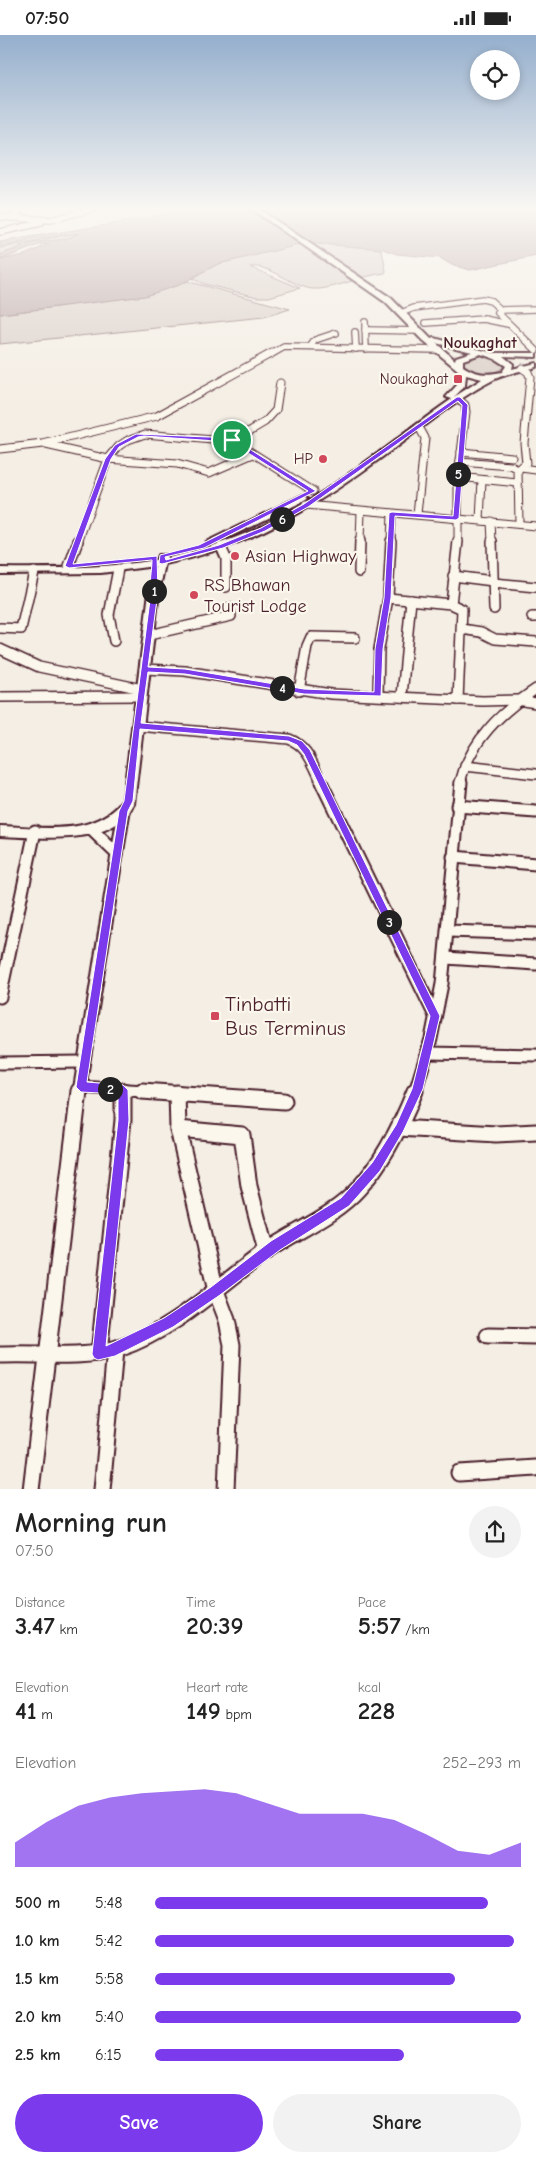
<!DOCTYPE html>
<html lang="en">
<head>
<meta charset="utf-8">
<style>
  body { margin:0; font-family:"Comic Neue",sans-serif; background:#f2f2f2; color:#222; height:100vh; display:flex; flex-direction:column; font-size:19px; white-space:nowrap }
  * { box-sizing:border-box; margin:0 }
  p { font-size:16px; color:#767676 }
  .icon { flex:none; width:28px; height:28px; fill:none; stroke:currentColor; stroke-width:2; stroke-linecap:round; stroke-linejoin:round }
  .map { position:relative; height:1454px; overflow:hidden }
  .panel { display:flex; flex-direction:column; background:#fff; flex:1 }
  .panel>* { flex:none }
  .fabs { position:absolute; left:470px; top:15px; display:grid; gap:10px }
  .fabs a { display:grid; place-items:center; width:50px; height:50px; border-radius:50%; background:#fff; box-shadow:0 2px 8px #0003; font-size:25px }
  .pin { position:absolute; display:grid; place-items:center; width:42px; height:42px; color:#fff; margin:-21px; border:2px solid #fff; border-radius:50%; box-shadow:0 1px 5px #0007 }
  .km { position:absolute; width:25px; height:25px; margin:-12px; border-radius:50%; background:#222; color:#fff; font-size:14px; line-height:25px; text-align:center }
  .round { display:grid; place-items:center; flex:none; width:52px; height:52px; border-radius:26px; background:#f2f2f2 }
  .summary { display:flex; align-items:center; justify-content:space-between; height:85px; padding:0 15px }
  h1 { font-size:28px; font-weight:800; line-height:38px }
  .figures { display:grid; grid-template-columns:repeat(3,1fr); gap:8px; height:85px; padding:5px 15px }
  .figures div { display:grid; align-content:center }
  .figures b { font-size:25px; font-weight:800 }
  .figures small { font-size:14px; font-weight:400 }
  .figures p { font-size:14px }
  .chart { height:140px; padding:10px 15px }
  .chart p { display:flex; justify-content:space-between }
  .chart svg { width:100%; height:90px; margin-top:5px; fill:#7c3aed; opacity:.7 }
  .primary-button { display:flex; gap:10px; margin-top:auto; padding:10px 15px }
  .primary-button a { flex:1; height:58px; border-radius:30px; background:#7c3aed; color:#fff; font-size:20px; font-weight:800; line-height:58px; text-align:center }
  .primary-button a+a { background:#f2f2f2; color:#222 }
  ul { padding:0 15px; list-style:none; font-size:16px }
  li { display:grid; grid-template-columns:80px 60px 1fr; align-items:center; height:38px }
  li i { height:12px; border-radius:6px; background:#7c3aed }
  .status { display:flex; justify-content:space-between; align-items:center; height:35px; padding:0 25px; background:#fff; direction:ltr }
  .status svg { height:14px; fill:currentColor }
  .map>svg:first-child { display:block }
  .green { fill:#dbd0c9; stroke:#92787a }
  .water { fill:#baa7a5; stroke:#8d7174 }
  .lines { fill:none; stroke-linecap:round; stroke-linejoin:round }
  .minor-far4-casing { stroke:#4a1f2b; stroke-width:8 }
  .minor-far3-casing { stroke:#4a1f2b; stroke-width:9 }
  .minor-far2-casing { stroke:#4a1f2b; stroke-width:12 }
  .minor-far1-casing { stroke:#4a1f2b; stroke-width:15 }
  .minor-casing { stroke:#4a1f2b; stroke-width:19 }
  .major-casing { stroke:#4a1f2b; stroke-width:4 }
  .minor-far4 { stroke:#fbf7ec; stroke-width:5.5 }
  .minor-far3 { stroke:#fbf7ec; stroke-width:7 }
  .minor-far2 { stroke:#fbf7ec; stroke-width:9 }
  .minor-far1 { stroke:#fbf7ec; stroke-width:11 }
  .minor { stroke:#fbf7ec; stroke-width:15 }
  .major { fill:#fbf7ec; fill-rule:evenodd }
  .route { fill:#7c3aed; stroke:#fff; fill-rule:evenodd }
  .poi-dot { fill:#d1495b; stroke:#fbf7ec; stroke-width:2 }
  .labels { text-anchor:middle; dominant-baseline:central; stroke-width:4.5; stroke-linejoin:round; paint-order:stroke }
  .far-poi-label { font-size:15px; fill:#4a1f2b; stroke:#fbf7ec; text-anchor:end }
  .far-neighbourhood-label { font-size:16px; font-weight:bold; fill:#4a1f2b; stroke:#fbf7ec }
  .poi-label { font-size:18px; fill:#4a1f2b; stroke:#fbf7ec; text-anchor:start }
  .near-poi-label { font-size:21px; fill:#4a1f2b; stroke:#fbf7ec; text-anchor:start }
</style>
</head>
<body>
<div class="status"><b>07:50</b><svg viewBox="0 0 49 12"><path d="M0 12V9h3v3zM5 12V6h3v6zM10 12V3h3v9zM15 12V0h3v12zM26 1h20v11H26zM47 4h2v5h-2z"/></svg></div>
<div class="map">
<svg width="536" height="1455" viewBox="0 0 536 1455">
  <rect width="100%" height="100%" fill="#f4eee4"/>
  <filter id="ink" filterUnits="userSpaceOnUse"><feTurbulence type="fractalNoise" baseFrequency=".02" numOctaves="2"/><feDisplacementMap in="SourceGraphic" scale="10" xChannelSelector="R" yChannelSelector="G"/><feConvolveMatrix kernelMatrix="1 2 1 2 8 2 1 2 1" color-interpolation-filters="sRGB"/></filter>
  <g filter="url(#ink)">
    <g class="green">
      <polygon points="77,198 80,198 65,204 31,208 0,220 0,213 2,213"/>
      <path d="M307,208l71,5 4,3 4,20 -1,2c-23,2 -54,18 -73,16 -21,-3 -41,-25 -62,-22l50,21 -31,9h-12l-53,-13 -13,-6 27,-14z"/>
      <polygon points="186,246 290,274 264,282 0,309 0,279 56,272 179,250"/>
      <path d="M476,320l15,1 12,8v3c-10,10 -26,7 -37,1l-3,-8z"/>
    </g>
    <path class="water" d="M188,173h43l-4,3 22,-3h254l33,4v44l-66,14 -18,-5 -12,-7 -43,-4 -13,-5 -77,-6 -89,21 -39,21 -34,11 -145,18v-54l24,-5 25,-11 -10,1 -39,15v-5l31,-12 34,-4 15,-6 -48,7 -32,8v-6c63,-12 126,-17 188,-34z"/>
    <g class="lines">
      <g class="minor-far4-casing">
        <g id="minor-far4">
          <polyline points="0,182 51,185 95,173"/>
          <polyline points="12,183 22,173"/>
          <polyline points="0,197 41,188"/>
          <polyline points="536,274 501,275 498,278 536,315"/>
          <polyline points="401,278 414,273 483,264 491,266 501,275"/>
          <polyline points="365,287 366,314"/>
          <polyline points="426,288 484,284 508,289"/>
          <polyline points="365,295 420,296"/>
          <polyline points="355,297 356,314"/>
          <polyline points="310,312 315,305 336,298"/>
          <polyline points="270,320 284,312 439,315"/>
        </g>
      </g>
      <g class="minor-far3-casing">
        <g id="minor-far3">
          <polyline points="232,405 313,456"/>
          <polyline points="46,410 108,424 177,429 209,438 253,419"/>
          <polyline points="0,414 43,409 157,381 272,318"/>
          <polyline points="461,417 512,422"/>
          <polyline points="460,427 511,431 518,435 519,489"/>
          <polyline points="521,433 536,435"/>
          <polyline points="518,435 526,428 524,408 530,342 528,337 522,333"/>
          <polyline points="458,442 518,448"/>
          <polyline points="306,470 536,491"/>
          <polyline points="417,479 425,403 419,392"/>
          <polyline points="480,485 482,445"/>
          <polyline points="491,486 492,507"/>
          <polyline points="78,507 108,424 119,411 128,405 145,399 224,406 238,403 265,387 276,375 280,348"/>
          <polyline points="360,507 361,476"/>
          <polyline points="391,507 392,478"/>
          <polyline points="458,507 458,442 466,377 465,370 458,364"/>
        </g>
      </g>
      <g class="minor-far2-casing">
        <g id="minor-far2">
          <polyline points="492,506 494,574"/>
          <polyline points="221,512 226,523 226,552"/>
          <polyline points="69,531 78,506"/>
          <polyline points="359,537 360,506"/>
          <polyline points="453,541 493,546"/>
          <polyline points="493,548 536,552"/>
          <polyline points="388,563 451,569 462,574 458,665"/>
          <polyline points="451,569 458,506"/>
          <polyline points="532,582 536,582"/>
          <polyline points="0,593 21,594 34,537"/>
          <polyline points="462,594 481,597 495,604 536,607"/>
          <polyline points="149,600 231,581 229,573"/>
          <polyline points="114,606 109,580 118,534"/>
          <polyline points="0,614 39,632 142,654"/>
          <polyline points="144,634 185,636 331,659 483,666 517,665 536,668"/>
          <polyline points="299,656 307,611 311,602 355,603"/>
          <polyline points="378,660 379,614 388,563 391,506"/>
          <polyline points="402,661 411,565"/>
          <polyline points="0,662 141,661"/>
          <path d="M137,691l152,13c19,7 24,26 33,44"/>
          <polyline points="465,731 536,739"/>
          <path d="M460,748c10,-42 41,-71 76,-94"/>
        </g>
      </g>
      <g class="minor-far1-casing">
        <g id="minor-far1">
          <polyline points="321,747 435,981"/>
          <polyline points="457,771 536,777"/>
          <polyline points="91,794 117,819"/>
          <polyline points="453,822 536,829"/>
          <polyline points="448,896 536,899"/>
          <polyline points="446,923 536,929"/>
          <polyline points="0,962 35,796"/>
          <polyline points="428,1018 536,1020"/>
          <polyline points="0,1028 83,1027"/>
          <polyline points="81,1052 160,1057"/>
          <polyline points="123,1055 123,1057"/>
          <polyline points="79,1057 124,776"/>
          <polyline points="415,1057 431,1004 442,949 461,747"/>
        </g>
      </g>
      <g class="minor-casing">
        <g id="minor">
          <polyline points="142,1056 284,1066"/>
          <polyline points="177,1058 178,1094 216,1256 227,1285 232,1310 226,1455"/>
          <polyline points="399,1093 496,1099 536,1097"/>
          <polyline points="178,1094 242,1100 249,1151 266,1217"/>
          <polyline points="488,1301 536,1302"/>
          <polyline points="99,1319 123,1085 123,1056"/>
          <path d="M0,1320c39,-2 82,5 120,-7 55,-18 99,-63 145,-96 31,-22 68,-35 93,-63 26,-28 43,-63 57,-98"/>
          <polyline points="459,1438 536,1433"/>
          <polyline points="31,1455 79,1056"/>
          <polyline points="102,1455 115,1315"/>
        </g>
      </g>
      <g class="major-casing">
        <g id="major">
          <path d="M250,173h7l134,90 40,41 3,-1 59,15h43v4l-33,-1 10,8 -1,5 24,-6v4c-12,3 -34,8 -43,13 -39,20 -76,52 -112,78 -68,50 -132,89 -216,106l-6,28 -25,212c-3,5 -6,10 -9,13 -27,28 -90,20 -125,19v-10c40,1 97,11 123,-26l26,-208 6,-26 -54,7 -101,1v-6c52,1 104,0 156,-8l2,-5h8l1,3c31,-7 61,-16 91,-30 70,-32 131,-85 194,-129l-6,-2 11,-12 2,-14 -36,-30 -38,-39zM436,308l36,9 -16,5 -1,3zM481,319l14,5 11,7 -4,6c-15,3 -26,3 -39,-6v-6zM466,340l16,4 -28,18 11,-11z"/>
          <polygon points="303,460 308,463 306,465 215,509 211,510 206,507"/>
        </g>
      </g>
      <use href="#minor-far4" class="minor-far4"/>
      <use href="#minor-far3" class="minor-far3"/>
      <use href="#minor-far2" class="minor-far2"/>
      <use href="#minor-far1" class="minor-far1"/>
      <use href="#minor" class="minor"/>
      <use href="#major" class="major"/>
    </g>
  </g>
  <linearGradient id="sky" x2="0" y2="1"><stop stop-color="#95afcd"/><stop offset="0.46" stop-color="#faf7f3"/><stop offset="1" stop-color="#faf7f3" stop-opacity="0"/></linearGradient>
  <rect width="536" height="377" fill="url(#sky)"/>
  <path class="route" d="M457,362h3l8,8 -9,113 -3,2 -61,-4 -4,82 -8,51 -2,47 -77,-2 -119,-20 -37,-2 -7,51 148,13 13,5 8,9 130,266 -17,73 -20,43 -23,39 -31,35 -69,44 -60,45 -47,32 -58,29 -17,4 -4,-2 -2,-4 26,-234v-26l-37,-2 -5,-5 43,-276 5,-10 27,-209c-2,-11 1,-21 1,-32l-83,8 -4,-2 40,-107 10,-14 21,-11 96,4 84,53 -112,57 -39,9 1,3 53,-15 42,-17 43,-24zM458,366l4,4 -9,111 -61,-4 -3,1 -5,85 -9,51 -1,43 -70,-3 -119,-20 -37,-2 10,-75 -1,-36 -84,8 38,-105 8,-12 19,-10 6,-1 87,6 77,49 -109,54 -39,10 -1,8 3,1 61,-16 42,-17 43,-24zM140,694l148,12 9,4 7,9 126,262 -18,73 -16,36 -24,38 -31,35 -70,43 -60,46 -47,31 -58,28 23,-226 -1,-30 -5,-5 -36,-3 41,-271 5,-10z"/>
  <g class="poi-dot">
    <rect x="453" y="339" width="10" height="10" rx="2.5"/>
    <circle cx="323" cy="424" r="5"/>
    <circle cx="235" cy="521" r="5"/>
    <circle cx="194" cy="560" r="5"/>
    <rect x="210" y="976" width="10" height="10" rx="2.5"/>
  </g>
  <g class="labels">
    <g class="far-poi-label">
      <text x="448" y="344">Noukaghat</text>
      <text x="313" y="424">HP</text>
    </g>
    <g class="far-neighbourhood-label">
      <text x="480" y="308">Noukaghat</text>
    </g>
    <g class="poi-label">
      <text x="245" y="521">Asian Highway</text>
      <text x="204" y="550">RS Bhawan<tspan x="204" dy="21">Tourist Lodge</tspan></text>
    </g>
    <g class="near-poi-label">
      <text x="225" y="969">Tinbatti<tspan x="225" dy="24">Bus Terminus</tspan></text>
    </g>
  </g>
</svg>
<div class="fabs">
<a><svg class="icon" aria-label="locate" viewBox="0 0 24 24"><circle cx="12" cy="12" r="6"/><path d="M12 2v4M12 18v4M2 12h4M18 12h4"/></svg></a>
</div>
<div class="pin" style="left:232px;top:405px;background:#1e9e55"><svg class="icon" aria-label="arrive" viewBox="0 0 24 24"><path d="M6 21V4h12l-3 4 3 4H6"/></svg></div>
<b class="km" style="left:154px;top:556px">1</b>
<b class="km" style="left:110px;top:1054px">2</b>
<b class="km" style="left:389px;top:887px">3</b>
<b class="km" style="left:282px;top:653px">4</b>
<b class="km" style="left:458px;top:439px">5</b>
<b class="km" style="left:282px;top:484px">6</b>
</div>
<section class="panel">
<div class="summary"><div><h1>Morning run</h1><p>07:50</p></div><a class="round"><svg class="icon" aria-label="share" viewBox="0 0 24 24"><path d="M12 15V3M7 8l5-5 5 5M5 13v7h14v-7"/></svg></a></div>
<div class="figures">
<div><p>Distance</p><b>3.47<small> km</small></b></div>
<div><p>Time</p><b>20:39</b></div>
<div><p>Pace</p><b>5:57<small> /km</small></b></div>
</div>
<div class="figures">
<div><p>Elevation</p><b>41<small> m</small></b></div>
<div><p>Heart rate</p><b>149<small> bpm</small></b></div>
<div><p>kcal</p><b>228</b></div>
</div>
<div class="chart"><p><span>Elevation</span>252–293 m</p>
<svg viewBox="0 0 160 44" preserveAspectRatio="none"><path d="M0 44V32L10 22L20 14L30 10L40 8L50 7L60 6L70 8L80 13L90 18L100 18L110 18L120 21L130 28L140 36L150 38L160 32V44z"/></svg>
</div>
<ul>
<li><b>500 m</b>5:48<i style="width:91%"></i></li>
<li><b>1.0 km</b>5:42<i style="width:98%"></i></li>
<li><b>1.5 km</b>5:58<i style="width:82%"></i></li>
<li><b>2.0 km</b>5:40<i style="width:100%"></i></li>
<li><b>2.5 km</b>6:15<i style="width:68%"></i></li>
</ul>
<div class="primary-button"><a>Save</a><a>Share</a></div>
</section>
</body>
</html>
